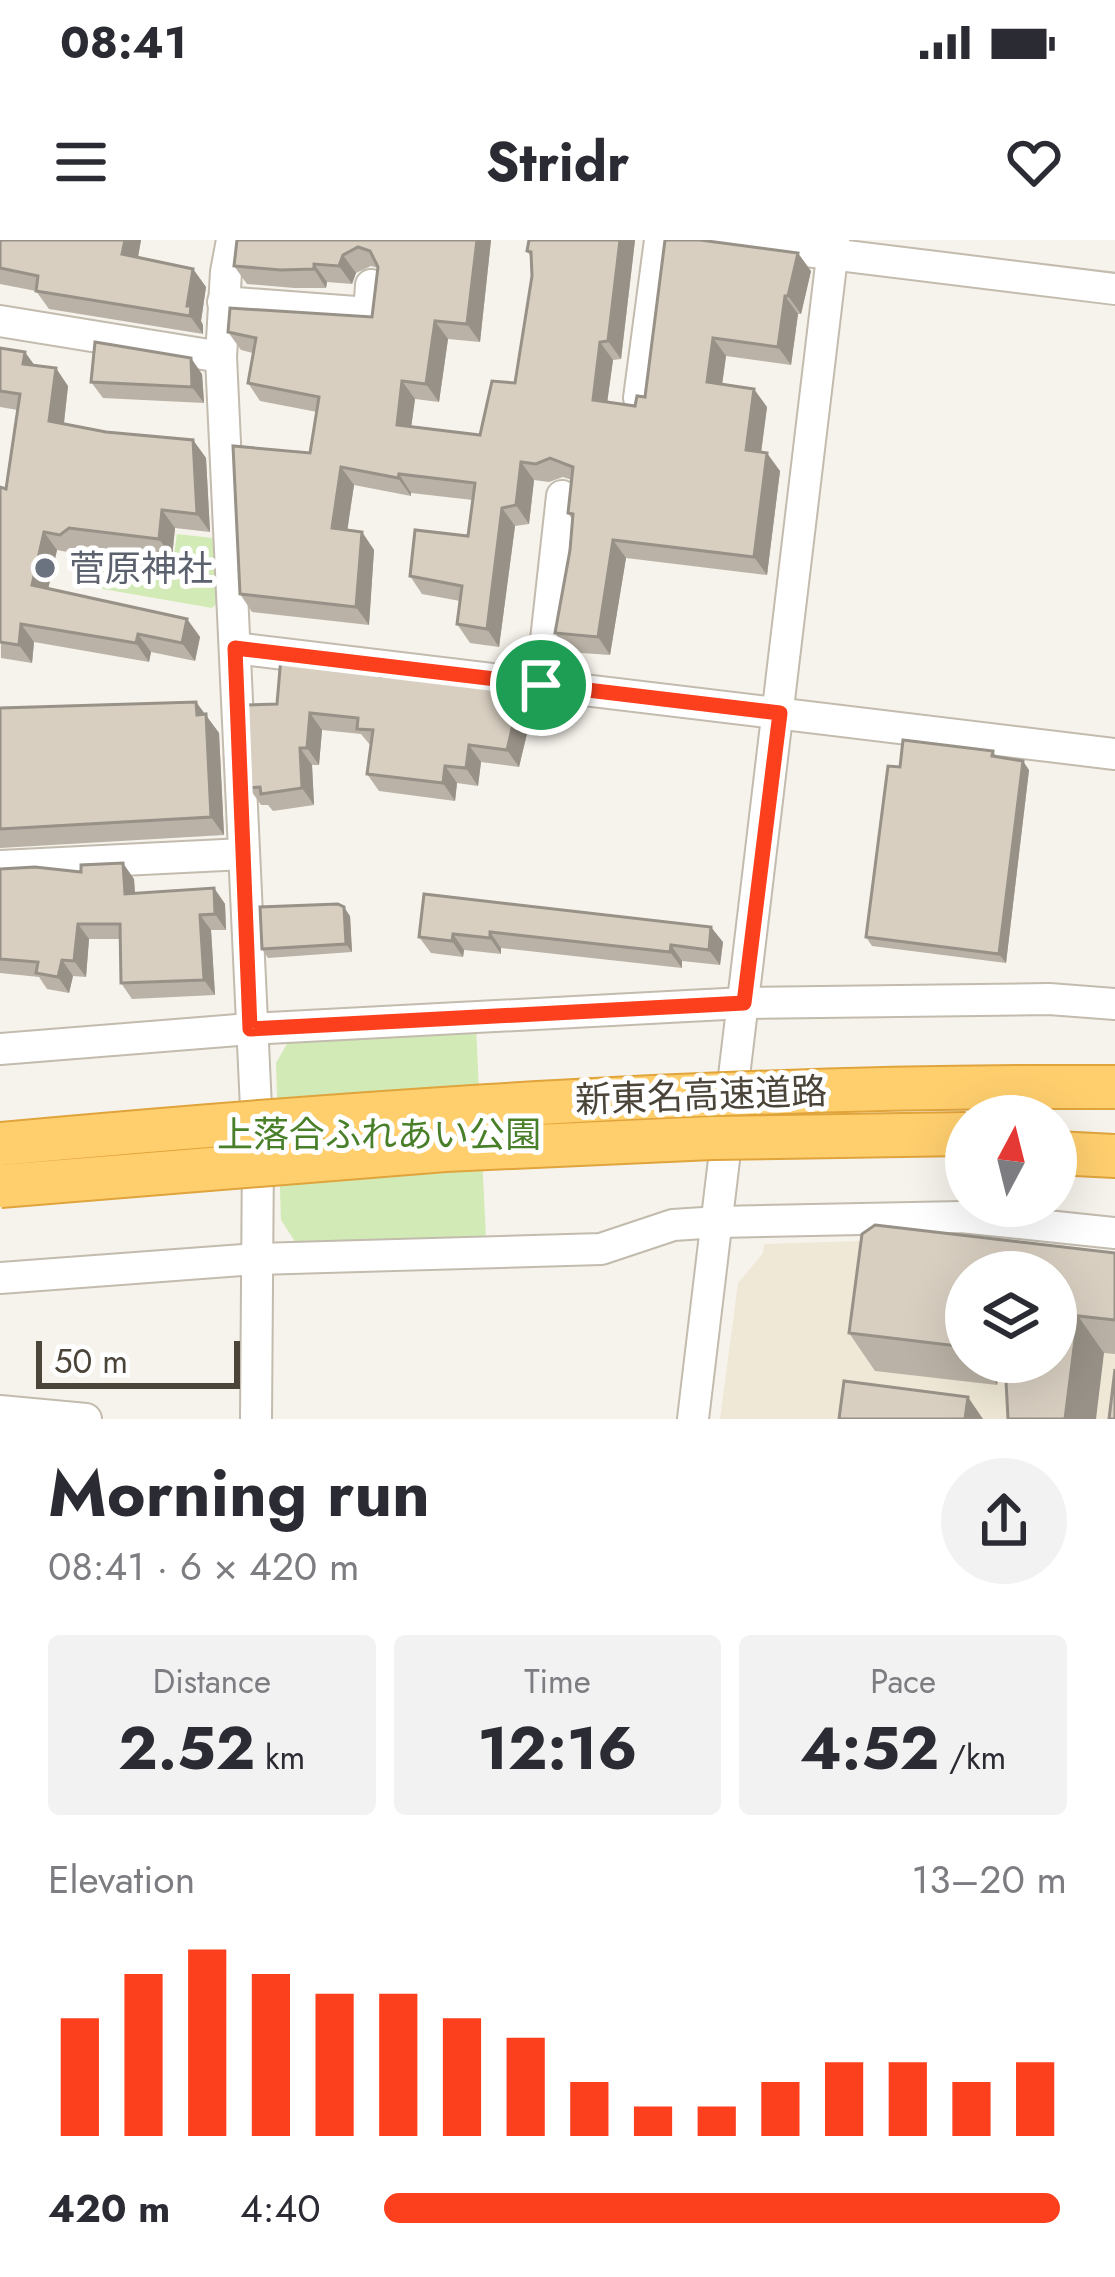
<!DOCTYPE html>
<html lang="en">
<head>
<meta charset="utf-8">
<style>
  body { margin:0; font-family:Jost,"Noto Sans JP",sans-serif; background:#f2f2f3; color:#2b2b33; height:100vh; display:flex; flex-direction:column; font-size:45px; white-space:nowrap }
  * { box-sizing:border-box; margin:0 }
  p { font-size:39px; color:#7c7c81 }
  .icon { flex:none; width:66px; height:66px; fill:none; stroke:currentColor; stroke-width:2; stroke-linecap:round; stroke-linejoin:round }
  .map { position:relative; height:1179px; overflow:hidden }
  .side { display:flex; flex-direction:column; background:#fff; flex:1 }
  .side>* { flex:none }
  .needle { width:78px; rotate:7deg }
  .buttons { position:absolute; left:945px; top:855px; display:grid; gap:24px }
  .buttons a { display:grid; place-items:center; width:132px; height:132px; border-radius:50%; background:#fff; box-shadow:0 12px 48px #0002; font-size:60px }
  .scale { position:absolute; left:36px; bottom:30px; width:204px; box-sizing:border-box; padding-left:12px; border:6px solid #4b4439; border-top:0; font-size:33px; line-height:42px; white-space:nowrap; color:#4b4439; -webkit-text-stroke:9px #fff; paint-order:stroke }
  .pin { position:absolute; display:grid; place-items:center; width:102px; height:102px; color:#fff; margin:-51px; border:6px solid #fff; border-radius:50%; box-shadow:0 3px 12px #0007 }
  .round { display:grid; place-items:center; flex:none; width:126px; height:126px; border-radius:63px; background:#f2f2f3 }
  .headline { display:flex; align-items:center; justify-content:space-between; height:204px; padding:0 48px }
  h1 { font-size:66px; font-weight:700; line-height:90px }
  .metrics { display:grid; grid-template-columns:repeat(3,1fr); gap:18px; height:204px; padding:12px 48px }
  .metrics div { display:grid; align-content:center; border-radius:12px; background:#f2f2f3; text-align:center }
  .metrics b { font-size:60px; font-weight:700 }
  .metrics small { font-size:33px; font-weight:400 }
  .metrics p { font-size:33px }
  .chart { height:336px; padding:24px 48px }
  .chart p { display:flex; justify-content:space-between }
  .chart svg { width:100%; height:216px; margin-top:12px; stroke:#fc3f1d; stroke-width:6 }
  ul { padding:0 48px; list-style:none; font-size:39px }
  li { display:grid; grid-template-columns:192px 144px 1fr; align-items:center; height:90px }
  li i { height:30px; border-radius:15px; background:#fc3f1d }
  .status { display:flex; justify-content:space-between; align-items:center; height:84px; padding:0 60px; background:#fff; direction:ltr }
  .status svg { height:33px; fill:currentColor }
  header { display:flex; justify-content:space-between; align-items:center; height:156px; padding:0 48px; background:#fff; font-size:54px; font-weight:700 }
  .map>svg:first-child { display:block }
  .education { fill:#efe8d6; fill-rule:evenodd }
  .green { fill:#d2eab5 }
  .lines { fill:none; stroke-linecap:round; stroke-linejoin:round }
  .minor-casing { stroke:#c2bbae; stroke-width:34 }
  .highway-casing { stroke:#e0a43c; stroke-width:46 }
  .minor { stroke:#fff; stroke-width:30 }
  .highway { stroke:#ffcf6e; stroke-width:42 }
  .highway-bridge-casing { stroke:#e0a43c; stroke-width:46; stroke-linecap:butt }
  .highway-bridge { stroke:#ffcf6e; stroke-width:42 }
  .wall { fill:#bab2a6 }
  .shaded-wall { fill:#979187 }
  .building { fill:#d8cfc1; stroke:#979187; stroke-width:3 }
  .route-casing { stroke:#fff; stroke-width:24 }
  .route { stroke:#fc3f1d; stroke-width:15 }
  .worship-dot { fill:#6b7280; stroke:#fff; stroke-width:4.5 }
  .labels { text-anchor:middle; dominant-baseline:central; stroke-width:10; stroke-linejoin:round; paint-order:stroke }
  .worship-label { font-size:36px; fill:#5b616d; stroke:#fff; text-anchor:start }
  .street-label { font-size:36px; fill:#4b4439; stroke:#fff }
  .park-label { font-size:36px; fill:#4a7f2a; stroke:#fff }
</style>
</head>
<body>
<div class="status"><b>08:41</b><svg viewBox="0 0 49 12"><path d="M0 12V9h3v3zM5 12V6h3v6zM10 12V3h3v9zM15 12V0h3v12zM26 1h20v11H26zM47 4h2v5h-2z"/></svg></div>
<header><svg class="icon" aria-label="menu" viewBox="0 0 24 24"><path d="M4 6h16M4 12h16M4 18h16"/></svg>Stridr<svg class="icon" aria-label="heart" viewBox="0 0 24 24"><path d="M12 20l-8-8c-3-5 5-10 8-4 3-6 11-1 8 4z"/></svg></header>
<div class="map">
<svg width="1115" height="1179" viewBox="0 0 1115 1179">
  <rect width="100%" height="100%" fill="#f6f3ec"/>
  <path class="education" d="M987,997l128,17v165h-395l18,-136 25,-30 1,-9zM966,1032h90v90h-90z"/>
  <g class="green">
    <polygon points="108,281 106,309 139,313 138,320 173,323 177,294 213,298 216,364 212,368 103,349 84,337 88,304"/>
    <polygon points="476,786 486,1000 298,1006 281,980 276,823 291,797"/>
  </g>
  <g class="lines">
    <g class="minor-casing">
      <g id="minor">
        <polyline points="232,0 226,32 221,117 258,911 256,1179"/>
        <polyline points="717,0 1115,49"/>
        <polyline points="223,62 369,73 371,45"/>
        <polyline points="0,81 221,117"/>
        <polyline points="639,158 660,0"/>
        <polyline points="235,408 1115,514"/>
        <polyline points="541,445 562,256"/>
        <polyline points="0,626 244,614"/>
        <polyline points="0,809 250,789 744,763 1049,759 1115,764"/>
        <polyline points="0,1038 257,1019 601,1009 673,985 719,982 961,977 1115,993"/>
        <polyline points="0,1171 86,1179"/>
        <polyline points="693,1179 834,0"/>
      </g>
    </g>
    <g class="highway-casing">
      <polyline id="highway" points="1056,913 1115,916"/>
    </g>
    <use href="#minor" class="minor"/>
    <use href="#highway" class="highway"/>
    <g class="highway-bridge-casing">
      <g id="highway-bridge">
        <path d="M0,904c371,-34 742,-59 1115,-57"/>
        <polyline points="0,946 445,910 712,898 966,894"/>
      </g>
    </g>
    <use href="#highway-bridge" class="highway-bridge"/>
  </g>
  <g class="wall">
    <polygon points="0,0 141,0 138,18 193,29 206,47 201,81 203,85 203,94 49,69 36,51 0,44"/>
    <polygon points="237,0 491,0 480,102 448,99 439,162 415,159 411,187 480,195 515,143 532,36 531,17 527,11 635,0 621,119 613,120 607,162 635,166 645,157 665,0 811,31 801,74 798,74 791,125 726,116 722,144 767,167 761,212 780,231 767,335 626,318 610,415 568,412 555,393 570,310 572,279 568,273 572,240 563,237 549,242 534,240 529,284 515,286 499,407 470,403 457,384 460,361 422,354 410,336 468,296 473,260 411,253 411,256 354,245 347,290 362,292 374,310 369,385 252,372 240,354 310,213 317,172 260,161 248,143 253,113 241,110 228,92 372,77 378,28 371,26 356,33 352,44 327,42 326,48 294,48 247,44 234,26"/>
    <polygon points="0,108 35,126 68,146 64,184 106,192 193,200 206,218 210,292 175,288 172,317 81,306 73,313 57,310 48,348 187,379 200,397 195,421 151,412 149,422 34,402 32,423 1,418 0,247 6,249 18,170 0,167"/>
    <polygon points="202,134 204,163 103,158 91,142"/>
    <polygon points="385,437 522,446 534,464 519,527 481,522 478,546 457,543 455,561 379,551 367,534 371,506 361,494 322,490 319,525 312,525 314,565 273,571 268,565 261,565 249,548 277,464"/>
    <polygon points="196,462 219,493 224,595 0,608 0,468"/>
    <polygon points="993,511 997,517 1029,530 1006,723 872,706 866,697 900,527"/>
    <polygon points="0,629 134,639 135,653 214,648 225,664 226,690 211,690 215,755 132,759 121,743 120,699 89,699 86,737 73,736 69,753 47,749 39,737 0,733"/>
    <polygon points="424,654 723,702 720,725 682,721 682,728 501,708 501,714 464,710 463,717 431,713 419,697"/>
    <polygon points="350,676 352,712 268,718 262,709"/>
    <polygon points="862,994 1115,1013 1115,1114 1104,1113 1056,1122 1056,1032 966,1032 966,1122 1001,1122 997,1145 875,1131 849,1093"/>
  </g>
  <g class="shaded-wall">
    <polygon points="125,0 141,0 135,33 122,14"/>
    <polygon points="477,0 491,0 480,102 467,84"/>
    <polygon points="620,0 635,0 621,119 608,101"/>
    <polygon points="798,13 811,31 801,74 788,56"/>
    <polygon points="343,15 356,33 352,44 339,26"/>
    <polygon points="314,24 327,42 326,48 314,29"/>
    <polygon points="193,29 206,47 201,81 203,85 203,94 190,76 187,66"/>
    <polygon points="785,56 798,74 791,125 778,107"/>
    <polygon points="435,81 448,99 439,162 426,144"/>
    <polygon points="713,98 726,116 720,160 707,142"/>
    <polygon points="600,102 613,120 605,178 593,160"/>
    <polygon points="25,112 38,130 23,124"/>
    <polygon points="191,118 202,134 204,163 192,147"/>
    <polygon points="56,128 68,146 62,199 49,181"/>
    <polygon points="402,141 415,159 409,203 397,185"/>
    <polygon points="754,149 767,167 759,228 746,210"/>
    <polygon points="193,200 206,218 210,292 197,274"/>
    <polygon points="767,213 780,231 767,335 754,317"/>
    <polygon points="521,222 534,240 529,284 516,265"/>
    <polygon points="341,227 354,245 345,306 332,288"/>
    <polygon points="399,234 411,253 411,256 398,238"/>
    <polygon points="502,268 515,286 499,407 487,389"/>
    <polygon points="162,270 175,288 172,317 159,299"/>
    <polygon points="44,292 57,310 45,363 32,345"/>
    <polygon points="362,292 374,310 369,385 356,367"/>
    <polygon points="613,300 626,318 610,415 598,397"/>
    <polygon points="187,379 200,397 195,421 182,403"/>
    <polygon points="21,384 34,402 32,423 19,405"/>
    <polygon points="138,394 151,412 149,422 136,403"/>
    <polygon points="522,446 534,464 519,527 507,510"/>
    <polygon points="196,462 219,493 224,595 211,577"/>
    <polygon points="310,473 322,490 319,525 307,508"/>
    <polygon points="469,505 481,522 478,546 466,528"/>
    <polygon points="300,508 312,525 314,565 302,548"/>
    <polygon points="1023,521 1029,530 1006,723 999,714"/>
    <polygon points="445,526 457,543 455,561 443,543"/>
    <polygon points="123,623 134,639 136,670 125,654"/>
    <polygon points="214,648 225,664 226,690 215,674"/>
    <polygon points="344,667 350,676 352,712 346,704"/>
    <polygon points="200,675 211,690 215,755 204,740"/>
    <polygon points="78,684 89,699 86,737 74,721"/>
    <polygon points="711,687 723,702 720,725 709,710"/>
    <polygon points="490,692 501,708 501,714 490,698"/>
    <polygon points="453,694 464,710 463,717 452,701"/>
    <polygon points="671,705 682,721 682,728 670,712"/>
    <polygon points="62,720 73,736 69,753 58,737"/>
    <polygon points="1078,1076 1104,1113 1096,1179 1065,1179"/>
    <polygon points="982,1122 1001,1122 997,1145"/>
    <polygon points="968,1157 983,1179 965,1179"/>
  </g>
  <g class="building">
    <polygon points="0,0 125,0 122,14 193,29 187,66 191,66 190,76 36,51 38,36 0,28"/>
    <polygon points="237,0 477,0 467,84 435,81 426,144 402,141 397,185 480,195 492,141 515,143 532,36 531,12 527,11 529,0 620,0 608,101 600,102 593,160 635,166 637,156 645,157 665,0 700,0 798,13 788,56 785,56 778,107 713,98 707,142 754,149 746,210 767,213 754,317 613,300 598,397 555,393 570,310 573,274 568,273 573,227 550,218 536,224 521,222 516,265 502,268 487,389 457,384 462,346 410,336 415,290 468,296 475,243 399,234 398,238 341,227 332,288 362,292 356,367 240,354 233,206 310,213 319,157 248,143 256,98 228,92 230,68 372,77 378,27 370,11 358,7 343,15 339,26 314,24 314,29 281,30 234,26"/>
    <polygon points="95,102 191,118 192,147 91,142"/>
    <polygon points="0,108 25,112 23,124 56,128 49,181 106,192 193,200 197,274 162,270 159,299 69,288 60,295 44,292 32,345 187,379 182,403 138,394 136,403 21,384 19,405 0,402 0,247 6,249 20,154 0,151"/>
    <polygon points="281,417 380,429 380,436 421,439 422,434 522,446 507,510 469,505 466,528 445,526 443,543 367,534 373,490 357,489 358,478 310,473 307,508 300,508 302,548 261,554 260,547 249,548 246,465 277,464"/>
    <polygon points="196,462 197,475 206,474 211,577 0,589 0,468"/>
    <polygon points="903,500 993,511 992,516 1023,521 999,714 866,697 888,526 900,527"/>
    <polygon points="123,623 125,654 214,648 215,674 200,675 204,740 121,743 120,684 78,684 74,721 62,720 58,737 36,733 38,722 0,719 0,629 35,627 81,632 81,625"/>
    <polygon points="424,654 711,687 709,710 671,705 670,712 490,692 490,698 453,694 452,701 419,697"/>
    <polygon points="338,664 344,667 346,704 262,709 260,667"/>
    <polygon points="875,985 1115,1013 1115,1080 1078,1076 1065,1179 1008,1179 1005,1122 1056,1122 1056,1032 1001,1032 1000,1025 985,1024 984,1032 966,1032 966,1107 849,1093 862,994"/>
    <polygon points="1115,1129 1115,1179 1109,1179"/>
    <polygon points="844,1141 968,1157 965,1179 839,1179"/>
  </g>
  <g class="lines">
    <g class="route-casing">
      <polygon id="route" points="235,408 780,473 744,763 250,789"/>
    </g>
    <use href="#route" class="route"/>
  </g>
  <circle class="worship-dot" cx="45" cy="328" r="12"/>
  <g class="labels">
    <g class="worship-label">
      <text x="69" y="328">菅原神社</text>
    </g>
    <g class="street-label">
      <text transform="translate(701 855) rotate(-2)">新東名高速道路</text>
    </g>
    <g class="park-label">
      <text x="379" y="894">上落合ふれあい公園</text>
    </g>
  </g>
</svg>
<div class="buttons">
<a><svg class="needle" viewBox="-14 -14 28 28"><path d="M0-13l5 13h-10z" fill="#e53935"/><path d="M0 13l5-13h-10z" fill="#7c7c81"/></svg></a>
<a><svg class="icon" aria-label="layers" viewBox="0 0 24 24"><path d="M12 4l9 5-9 5-9-5zM3 14l9 5 9-5"/></svg></a>
</div>
<div class="scale">50 m</div>
<div class="pin" style="left:541px;top:445px;background:#1e9e55"><svg class="icon" aria-label="arrive" viewBox="0 0 24 24"><path d="M6 21V4h12l-3 4 3 4H6"/></svg></div>
</div>
<section class="side">
<div class="headline"><div><h1>Morning run</h1><p>08:41 · 6 × 420 m</p></div><a class="round"><svg class="icon" aria-label="share" viewBox="0 0 24 24"><path d="M12 15V3M7 8l5-5 5 5M5 13v7h14v-7"/></svg></a></div>
<div class="metrics">
<div><p>Distance</p><b>2.52<small> km</small></b></div>
<div><p>Time</p><b>12:16</b></div>
<div><p>Pace</p><b>4:52<small> /km</small></b></div>
</div>
<div class="chart"><p><span>Elevation</span>13–20 m</p>
<svg viewBox="0 0 160 44" preserveAspectRatio="none"><path d="M5 44V20M15 44V11M25 44V6M35 44V11M45 44V15M55 44V15M65 44V20M75 44V24M85 44V33M95 44V38M105 44V38M115 44V33M125 44V29M135 44V29M145 44V33M155 44V29"/></svg>
</div>
<ul>
<li><b>420 m</b>4:40<i style="width:99%"></i></li>
</ul>
</section>
</body>
</html>
